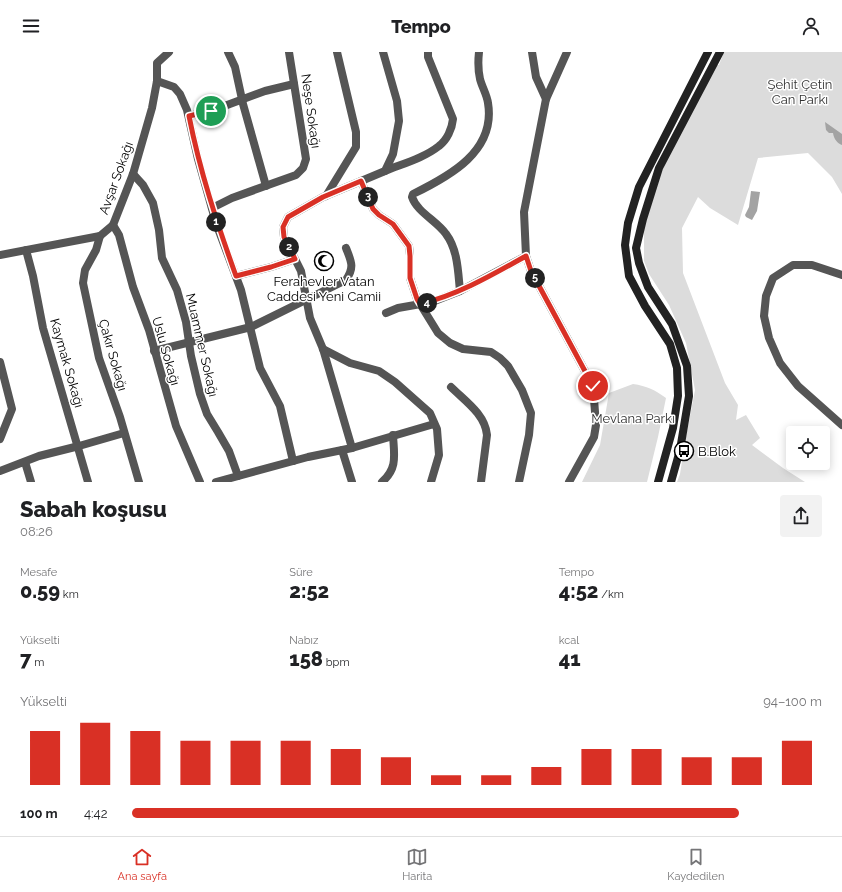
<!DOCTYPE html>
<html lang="tr">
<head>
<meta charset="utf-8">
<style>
  body { margin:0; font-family:Raleway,sans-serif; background:#f2f2f2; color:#202124; height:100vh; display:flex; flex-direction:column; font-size:15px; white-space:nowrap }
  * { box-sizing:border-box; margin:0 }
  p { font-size:13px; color:#757577 }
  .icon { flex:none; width:22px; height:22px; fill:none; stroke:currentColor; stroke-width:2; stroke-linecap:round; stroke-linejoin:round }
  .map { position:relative; height:430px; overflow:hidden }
  .sheet { display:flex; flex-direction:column; background:#fff; flex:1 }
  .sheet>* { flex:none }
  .fabs { position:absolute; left:786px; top:374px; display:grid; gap:8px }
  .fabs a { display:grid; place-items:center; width:44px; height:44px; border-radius:4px; background:#fff; box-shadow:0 2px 10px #0003; font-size:20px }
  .pin { position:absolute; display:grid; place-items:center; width:34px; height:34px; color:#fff; margin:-17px; border:2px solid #fff; border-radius:50%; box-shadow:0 1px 4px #0007 }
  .km { position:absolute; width:20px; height:20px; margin:-10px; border-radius:50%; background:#222; color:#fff; font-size:11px; line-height:20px; text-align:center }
  .round { display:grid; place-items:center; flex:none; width:42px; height:42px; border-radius:4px; background:#f2f2f2 }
  .headline { display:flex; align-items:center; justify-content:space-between; height:68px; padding:0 20px }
  h1 { font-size:22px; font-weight:800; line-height:30px }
  .figures { display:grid; grid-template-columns:repeat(3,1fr); gap:6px; height:68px; padding:4px 20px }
  .figures div { display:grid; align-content:center }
  .figures b { font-size:20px; font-weight:800 }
  .figures small { font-size:11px; font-weight:400 }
  .figures p { font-size:11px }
  .chart { height:112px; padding:8px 20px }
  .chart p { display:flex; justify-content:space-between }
  .chart svg { width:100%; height:72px; margin-top:4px; stroke:#d93025; stroke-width:6 }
  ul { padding:0 20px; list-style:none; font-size:13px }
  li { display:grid; grid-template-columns:64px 48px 1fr; align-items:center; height:30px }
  li i { height:10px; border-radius:5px; background:#d93025 }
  header { display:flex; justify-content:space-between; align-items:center; height:52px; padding:0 20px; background:#fff; font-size:18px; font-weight:800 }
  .dock { display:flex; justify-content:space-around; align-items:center; height:56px; border-top:1px solid #e0e0e0; background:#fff; font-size:11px; color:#757577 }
  .dock a { display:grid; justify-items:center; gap:2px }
  .dock .active { color:#d93025 }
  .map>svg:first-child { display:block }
  .green { fill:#dcdcdc }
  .water { fill:#a3a3a3 }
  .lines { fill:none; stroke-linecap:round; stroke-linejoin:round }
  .minor { stroke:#555; stroke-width:8 }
  .secondary { stroke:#222; stroke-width:8 }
  .route-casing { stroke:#fff; stroke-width:8 }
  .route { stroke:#d93025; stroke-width:5 }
  .labels { text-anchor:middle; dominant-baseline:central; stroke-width:3; stroke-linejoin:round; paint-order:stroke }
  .park-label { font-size:13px; fill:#333; stroke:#fff }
  .street-label { font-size:13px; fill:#000; stroke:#fff }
  .poi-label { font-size:13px; fill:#000; stroke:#fff }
</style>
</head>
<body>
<header><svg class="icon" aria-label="menu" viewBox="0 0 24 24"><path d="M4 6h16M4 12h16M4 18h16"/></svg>Tempo<svg class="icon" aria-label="person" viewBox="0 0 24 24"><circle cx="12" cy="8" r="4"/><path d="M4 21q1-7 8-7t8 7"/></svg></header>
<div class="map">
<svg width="842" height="430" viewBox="0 0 842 430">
  <rect width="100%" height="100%" fill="#fff"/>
  <g class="green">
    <polygon points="724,0 842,0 842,142 832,125 808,101 758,106 738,173 710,156 698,145 682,176 683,221 725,331 738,353 736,368 746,363 760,386 752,393 783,416 805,430 677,430 680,422 685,390 695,338 686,291 669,253 649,222 644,209 644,175 661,120 716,13 719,13"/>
    <path d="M633,332c14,2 22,6 33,14l-8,39 -11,45h-65l18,-37 9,-52z"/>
  </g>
  <g class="water">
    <path d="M825,70l17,12v11c-5,-2 -8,-6 -9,-12h-4l-3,-3z"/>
    <polygon points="751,139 760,140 757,159 752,168 746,165 745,163 749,155"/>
  </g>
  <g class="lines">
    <g class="minor">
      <polyline points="228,0 235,15 243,52 266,134"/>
      <polyline points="532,0 536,25 546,47"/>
      <polyline points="567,0 546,47 524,160 526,204 531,219 593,334 596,373 594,385 569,430"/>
      <polyline points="157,29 174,35 180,42 187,58 198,107 216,171 241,238 260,316 280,354 293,409"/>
      <polyline points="189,64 211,59 265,39 294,32"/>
      <path d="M385,119c17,-7 39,-13 54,-25 8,-6 13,-17 14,-27l-25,-62v-5"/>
      <polyline points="133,122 143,133 153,151 159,178 162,206 177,238 186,270 191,304 200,342 207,362 218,380 229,399 238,424"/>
      <polyline points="361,129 373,157 379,163 393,172 409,194 410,203 410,226 417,247 438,281 450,291 463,297 491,300 500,306 508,314 522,338 531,361 529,383 519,430"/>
      <polyline points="326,144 356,95 356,80 337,0"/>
      <polyline points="212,156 232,146 296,123 303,116 306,107 289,0"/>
      <polyline points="113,173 119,183 133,235 149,278 176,374 200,430"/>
      <polyline points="100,184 96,198 85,218 83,231 99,306 120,365 139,430"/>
      <polyline points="26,198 33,224 43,276 88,430"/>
      <polyline points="0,203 100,184 113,173 133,122 152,56 157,29 157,11 169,0"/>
      <polyline points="842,223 812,213 793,213 773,226 766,244 764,264 769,286 780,311 798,334 842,373"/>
      <polyline points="236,224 271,215 295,207"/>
      <polyline points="460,239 526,204"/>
      <path d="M386,261l12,-5 34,-6 28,-11c-2,-19 -2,-41 -14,-57 -9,-13 -29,-22 -34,-37l1,-3c37,-18 83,-43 75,-91 -1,-8 -6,-16 -8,-24 -2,-9 -2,-18 -1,-27"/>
      <polyline points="323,297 350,311 379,319 395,330 430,361 437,377 439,403 431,430"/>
      <path d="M154,299l97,-24 95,-47c9,-13 5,-19 0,-32"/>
      <polyline points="0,310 12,357 0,387"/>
      <path d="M451,335c14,14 34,27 36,48l-6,47"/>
      <polyline points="352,396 434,372"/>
      <polyline points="342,398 352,430"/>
      <polyline points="25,410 31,430"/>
      <polyline points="0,419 39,404 79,394 124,381"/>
      <polyline points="216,430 308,405 352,396 323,297 310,266 301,219 284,185 283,175 288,165 323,145 385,119 393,102 399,69 397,49 383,0"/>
      <path d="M382,430c16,-14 12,-27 11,-47"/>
    </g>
    <g class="secondary">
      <polyline points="658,430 673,376 678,344 677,316 670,292 645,254 629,224 625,193 628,171 639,135 708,0"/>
      <polyline points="671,430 680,398 689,344 687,314 672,272 648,235 639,211 636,196 643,167 659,116 720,0"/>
    </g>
  </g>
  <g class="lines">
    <g class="route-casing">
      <path id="route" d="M211,59l-22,5c11,56 28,107 47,160l35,-9 24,-8 -11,-22 -1,-10 5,-10 35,-20 38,-16 12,28 6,6 14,9 16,22 1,10v22l7,21 3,5c38,-9 72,-29 106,-48l5,15 62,115"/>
    </g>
    <use href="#route" class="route"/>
  </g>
  <defs>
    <g id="mosque-ring" transform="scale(1)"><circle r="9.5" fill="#fff" stroke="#000" stroke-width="1.5"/><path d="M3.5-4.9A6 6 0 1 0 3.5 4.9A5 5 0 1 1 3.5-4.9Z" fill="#000"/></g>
    <g id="bus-ring" transform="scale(1)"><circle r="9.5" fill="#fff" stroke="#000" stroke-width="1.5"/><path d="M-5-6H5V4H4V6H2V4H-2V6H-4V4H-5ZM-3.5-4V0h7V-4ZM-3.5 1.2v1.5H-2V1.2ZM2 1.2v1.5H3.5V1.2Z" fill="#000"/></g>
  </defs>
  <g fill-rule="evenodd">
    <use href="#mosque-ring" x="324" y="209"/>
    <use href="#bus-ring" x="684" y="399"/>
  </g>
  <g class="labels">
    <g class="park-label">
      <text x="800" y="32">Şehit Çetin<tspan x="800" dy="15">Can Parkı</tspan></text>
      <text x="633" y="366">Mevlana Parkı</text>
    </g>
    <g class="street-label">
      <text transform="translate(311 59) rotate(82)">Neşe Sokağı</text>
      <text transform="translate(116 126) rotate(-70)">Avşar Sokağı</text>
      <text transform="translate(202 293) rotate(77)">Muammer Sokağı</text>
      <text transform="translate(166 299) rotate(74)">Uslu Sokağı</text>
      <text transform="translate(113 303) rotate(74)">Çakır Sokağı</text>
      <text transform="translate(67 311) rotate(74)">Kaymak Sokağı</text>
    </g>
    <g class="poi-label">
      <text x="324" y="229">Ferahevler Vatan<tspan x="324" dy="15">Caddesi Yeni Camii</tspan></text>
      <text x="698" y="399" text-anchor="start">B.Blok</text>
    </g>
  </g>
</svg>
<div class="fabs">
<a><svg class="icon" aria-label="locate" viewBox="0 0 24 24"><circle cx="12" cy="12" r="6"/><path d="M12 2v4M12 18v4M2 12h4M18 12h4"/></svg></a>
</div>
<div class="pin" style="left:211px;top:59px;background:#1e9e55"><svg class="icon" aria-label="arrive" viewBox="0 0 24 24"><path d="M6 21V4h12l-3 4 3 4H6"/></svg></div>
<div class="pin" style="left:593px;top:334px;background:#d93025"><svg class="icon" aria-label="check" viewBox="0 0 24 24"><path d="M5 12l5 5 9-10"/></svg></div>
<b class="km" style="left:216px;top:170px">1</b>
<b class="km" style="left:289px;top:195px">2</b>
<b class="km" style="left:368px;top:145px">3</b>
<b class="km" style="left:427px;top:251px">4</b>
<b class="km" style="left:535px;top:226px">5</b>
</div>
<section class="sheet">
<div class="headline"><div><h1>Sabah koşusu</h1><p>08:26</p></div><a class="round"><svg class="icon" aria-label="share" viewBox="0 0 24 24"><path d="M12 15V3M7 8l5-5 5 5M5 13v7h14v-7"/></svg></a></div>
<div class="figures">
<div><p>Mesafe</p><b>0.59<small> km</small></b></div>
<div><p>Süre</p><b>2:52</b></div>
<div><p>Tempo</p><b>4:52<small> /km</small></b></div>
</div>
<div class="figures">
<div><p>Yükselti</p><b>7<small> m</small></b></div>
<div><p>Nabız</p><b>158<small> bpm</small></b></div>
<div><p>kcal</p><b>41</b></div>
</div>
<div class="chart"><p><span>Yükselti</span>94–100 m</p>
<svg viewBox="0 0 160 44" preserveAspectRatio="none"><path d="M5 44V11M15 44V6M25 44V11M35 44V17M45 44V17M55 44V17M65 44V22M75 44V27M85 44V38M95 44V38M105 44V33M115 44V22M125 44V22M135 44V27M145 44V27M155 44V17"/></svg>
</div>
<ul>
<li><b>100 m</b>4:42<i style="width:88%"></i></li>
</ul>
</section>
<nav class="dock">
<a class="active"><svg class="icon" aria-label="home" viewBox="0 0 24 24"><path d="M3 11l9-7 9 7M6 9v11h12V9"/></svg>Ana sayfa</a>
<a><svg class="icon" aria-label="map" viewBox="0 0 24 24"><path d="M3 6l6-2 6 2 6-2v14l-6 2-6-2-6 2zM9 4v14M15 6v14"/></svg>Harita</a>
<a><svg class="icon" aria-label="saved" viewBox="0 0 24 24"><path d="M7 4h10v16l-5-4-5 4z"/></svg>Kaydedilen</a>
</nav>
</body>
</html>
